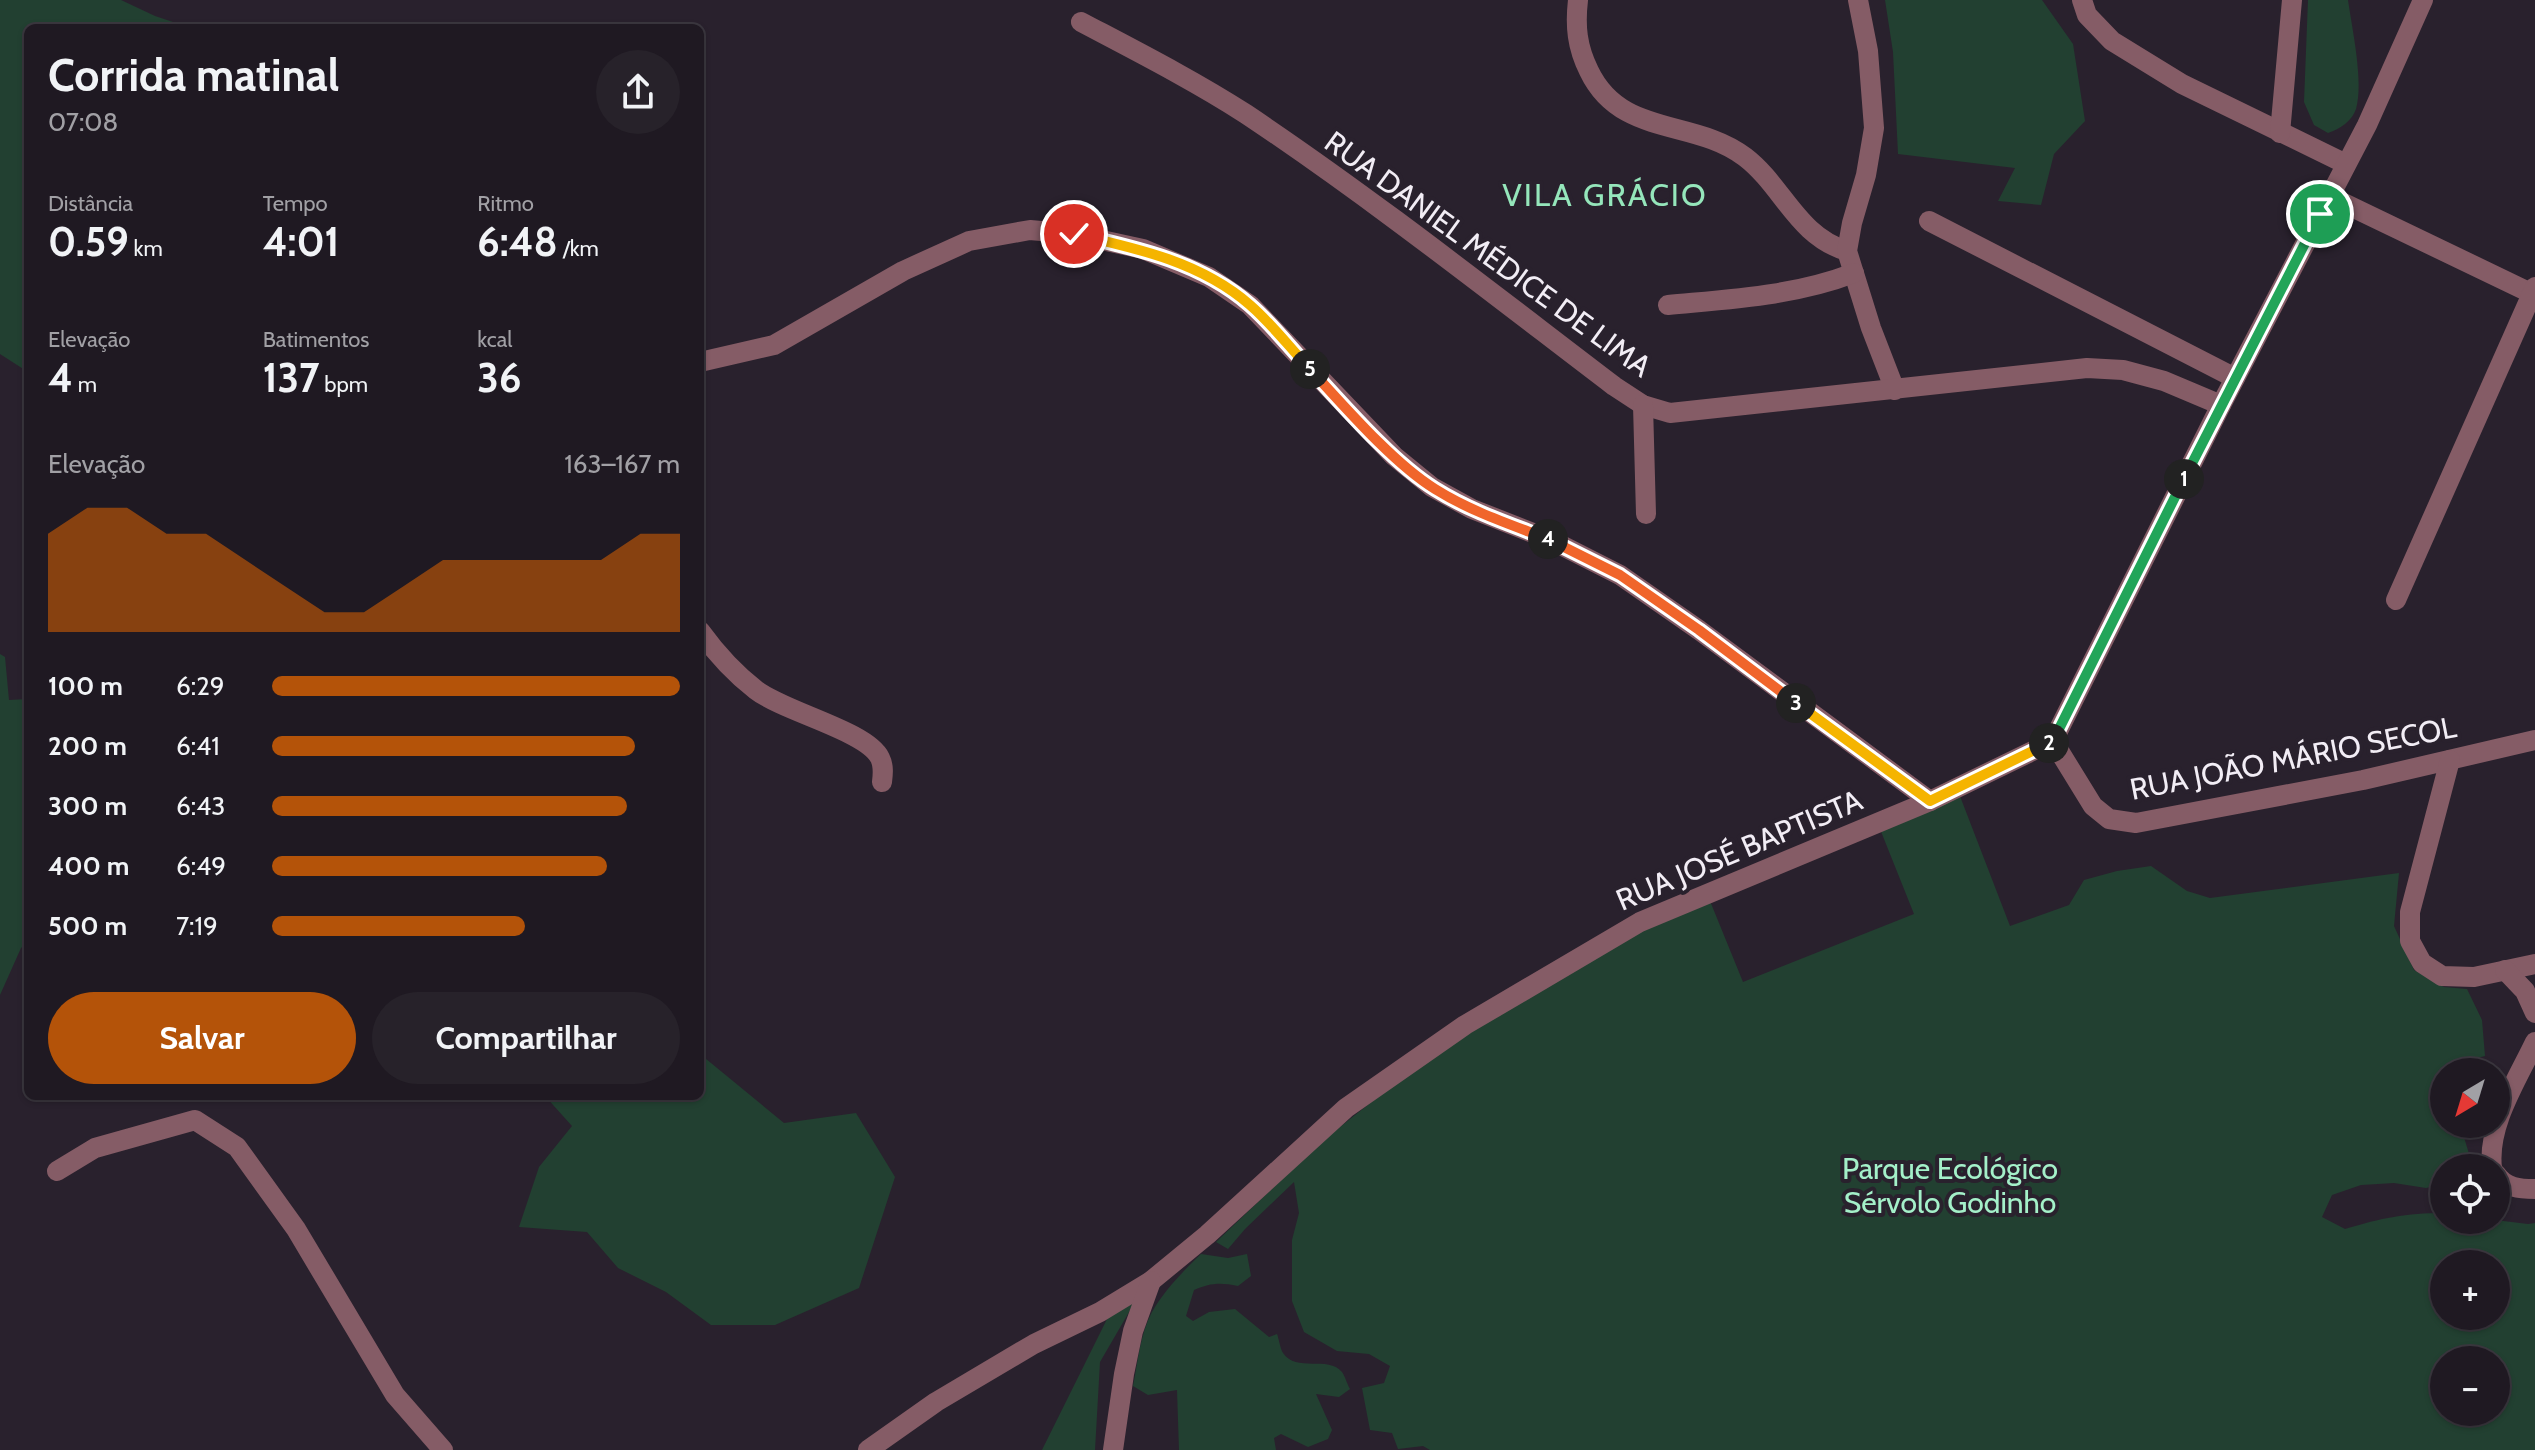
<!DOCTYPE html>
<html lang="pt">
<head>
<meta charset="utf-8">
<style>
  body { margin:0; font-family:Cabin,sans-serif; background:#27222a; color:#f1f3f6; height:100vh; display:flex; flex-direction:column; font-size:30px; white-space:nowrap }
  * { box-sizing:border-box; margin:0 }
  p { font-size:26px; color:#a1a0a5 }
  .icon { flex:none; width:44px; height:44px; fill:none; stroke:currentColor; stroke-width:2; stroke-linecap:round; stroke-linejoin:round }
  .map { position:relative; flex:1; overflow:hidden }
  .panel { position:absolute; left:24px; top:24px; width:680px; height:1076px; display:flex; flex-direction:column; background:#1f1922; border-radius:12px; box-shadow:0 2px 6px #0004,0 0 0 2px #3c3840 }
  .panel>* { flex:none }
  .needle { width:52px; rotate:218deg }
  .tools { position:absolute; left:2430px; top:1058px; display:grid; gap:16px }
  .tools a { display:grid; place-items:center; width:80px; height:80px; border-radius:50%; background:#1f1922; box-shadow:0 2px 6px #0004,0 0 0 2px #3c3840; font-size:40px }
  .pin { position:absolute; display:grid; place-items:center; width:68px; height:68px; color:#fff; margin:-34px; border:4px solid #fff; border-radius:50%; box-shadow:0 2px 8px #0007 }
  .km { position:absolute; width:40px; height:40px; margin:-20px; border-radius:50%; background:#222; color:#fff; font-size:22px; line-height:40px; text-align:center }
  .round { display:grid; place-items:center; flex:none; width:84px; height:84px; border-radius:42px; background:#27222a }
  .headline { display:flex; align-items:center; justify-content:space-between; height:136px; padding:0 24px }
  h1 { font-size:44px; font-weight:700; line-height:60px }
  .figures { display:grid; grid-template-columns:repeat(3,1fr); gap:12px; height:136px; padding:8px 24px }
  .figures div { display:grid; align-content:center }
  .figures b { font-size:40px; font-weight:700 }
  .figures small { font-size:22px; font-weight:400 }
  .figures p { font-size:22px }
  .chart { height:224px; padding:16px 24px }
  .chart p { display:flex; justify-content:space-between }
  .chart svg { width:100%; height:144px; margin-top:8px; fill:#b45309; opacity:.7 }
  .button { display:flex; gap:16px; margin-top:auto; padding:16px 24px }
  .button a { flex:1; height:92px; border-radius:48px; background:#b45309; color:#fff; font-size:32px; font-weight:700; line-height:92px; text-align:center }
  .button a+a { background:#27222a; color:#f1f3f6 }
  ul { padding:0 24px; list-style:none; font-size:26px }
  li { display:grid; grid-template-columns:128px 96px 1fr; align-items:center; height:60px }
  li i { height:20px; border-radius:10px; background:#b45309 }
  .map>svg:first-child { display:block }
  .green { fill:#224031; fill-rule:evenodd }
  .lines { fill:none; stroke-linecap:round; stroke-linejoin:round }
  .minor { stroke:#855c66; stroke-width:20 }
  .split-1-casing { stroke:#fff; stroke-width:16 }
  .split-2-casing { stroke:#fff; stroke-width:16 }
  .split-3-casing { stroke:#fff; stroke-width:16 }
  .split-4-casing { stroke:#fff; stroke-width:16 }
  .split-5-casing { stroke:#fff; stroke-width:16 }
  .split-6-casing { stroke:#fff; stroke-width:16 }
  .split-1 { stroke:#22a559; stroke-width:10 }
  .split-2 { stroke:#22a559; stroke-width:10 }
  .split-3 { stroke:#f5b400; stroke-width:10 }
  .split-4 { stroke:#f0652b; stroke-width:10 }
  .split-5 { stroke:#f0652b; stroke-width:10 }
  .split-6 { stroke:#f5b400; stroke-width:10 }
  .labels { text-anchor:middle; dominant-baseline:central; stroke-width:8; stroke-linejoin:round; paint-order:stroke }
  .street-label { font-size:30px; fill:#f2edf5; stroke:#29212d }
  .park-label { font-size:30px; fill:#a4f0c9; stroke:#29212d }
  .neighbourhood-label { font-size:32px; letter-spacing:2px; fill:#95e6bb; stroke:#29212d }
</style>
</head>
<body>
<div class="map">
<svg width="2535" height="1450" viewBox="0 0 2535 1450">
  <rect width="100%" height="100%" fill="#29212d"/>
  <g class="green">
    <polygon points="0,0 121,0 155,16 191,28 28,28 28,372 0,354"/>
    <polygon points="1885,0 2042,0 2073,44 2085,121 2054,154 2041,205 1998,201 2015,168 1898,154 1893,52"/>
    <path d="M2308,0h40c4,28 16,83 8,109 -4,12 -16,20 -28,24l-14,-8 -10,-23z"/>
    <polygon points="0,654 5,657 9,700 28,699 28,941 21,948 0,995"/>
    <path d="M1958,791l52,135 59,-21 15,-25 33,-9 34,-5 36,25 23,7 189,-25 -5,53 20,44 30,17 23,2 15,31 3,36 -21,5 3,11h-23v52h16l13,43 -29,1v16l-18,4 -32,-5 -33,2 -29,10 -10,22 23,12c37,-11 60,-16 99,-16v7h51l33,4 7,-1v227h-1105l-7,-4 -25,3 -6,-16 -22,-3 -8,-42 22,-5 6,-17 -21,-12 -32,-3 -33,-19 -12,-31v-61l7,-27 -5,-31 -49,47 -17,20 -12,-7 105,-100 96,-76 87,-56 141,-82 65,-27 33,81 171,-68 -34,-85zM2444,1264h52v52h-52zM2444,1360h52v52h-52z"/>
    <polygon points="700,1054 784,1123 856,1113 895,1177 859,1288 775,1325 711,1325 666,1292 618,1268 587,1232 519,1227 539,1167 572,1126 545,1096 700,1096"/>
    <path d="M1201,1254l27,4 19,-4 4,22 -13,10c-18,-4 -28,-3 -44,4l-8,26 7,5 16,-9 26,-3 34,28 8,-3c2,5 3,14 6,19 13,20 45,2 59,19 3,4 5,12 8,17l-11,8 -23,-3 16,36 -4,9 -20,8 -27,-13 -7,4 2,12h-97l-2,-60 -29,5 -15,-9c5,-24 7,-52 19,-74 12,-21 32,-42 49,-58z"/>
    <polygon points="1136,1300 1100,1362 1095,1450 1042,1450 1111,1311"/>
  </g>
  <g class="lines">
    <g class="minor">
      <path d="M1578,0c-3,26 -1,47 11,71 32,67 105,47 156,86 38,29 52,79 102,94"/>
      <polyline points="1858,0 1868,51 1874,128 1866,175 1852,223 1847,251 1871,328 1895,390"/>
      <polyline points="2082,0 2087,15 2112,41 2182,84 2346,164"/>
      <path d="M1081,22c55,29 112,58 165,92 127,85 247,180 368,272l29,19 27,8 417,-45 36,2 41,11 57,24"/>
      <polyline points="2280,133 2292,0"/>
      <polyline points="2329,196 2535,295"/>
      <polyline points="1929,221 2235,378"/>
      <path d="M1668,305c63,-6 126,-9 186,-32"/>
      <polyline points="700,362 774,345 903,271 969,241 1030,230 1074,234 1143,249 1209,277 1250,305 1394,456 1432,487 1472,509 1551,540 1620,575 1699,630 1930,801"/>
      <polyline points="1643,405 1646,514"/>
      <polyline points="2396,600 2535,287"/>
      <path d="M700,631c16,22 34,42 56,59 28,22 111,41 124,68 4,8 3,16 2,24"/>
      <polyline points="2053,741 2093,806 2109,819 2136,823 2363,780 2535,740"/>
      <polyline points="2450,760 2410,912 2410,941 2422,963 2442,976 2474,977 2535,964"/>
      <polyline points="2505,970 2525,991 2535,1013"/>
      <path d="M2492,1168c-5,-43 25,-88 43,-126"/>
      <polyline points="57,1171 95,1148 195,1120 237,1147 296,1229 395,1395 443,1450"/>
      <path d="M2496,1174c9,14 24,15 39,15"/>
      <polyline points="868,1450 936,1402 1034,1344 1100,1312 1151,1281 1207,1235 1346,1108 1465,1025 1640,922 1930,801 2053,741 2221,405 2367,125 2423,0"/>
      <polyline points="1113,1450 1124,1374 1133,1331 1151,1281"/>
    </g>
  </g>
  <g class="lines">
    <g class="split-1-casing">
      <polyline id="split-1" points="2184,479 2320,214"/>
    </g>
    <g class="split-2-casing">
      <polyline id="split-2" points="2049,743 2053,741 2184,479"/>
    </g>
    <g class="split-3-casing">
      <polyline id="split-3" points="1796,703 1930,801 2049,743"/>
    </g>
    <g class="split-4-casing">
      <polyline id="split-4" points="1548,539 1620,575 1699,630 1796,703"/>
    </g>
    <g class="split-5-casing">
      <path id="split-5" d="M1310,369c34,37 83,94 125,120 35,22 74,35 113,50"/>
    </g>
    <g class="split-6-casing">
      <path id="split-6" d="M1074,234c62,14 127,28 176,71 22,19 40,43 60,64"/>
    </g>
    <use href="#split-1" class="split-1"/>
    <use href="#split-2" class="split-2"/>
    <use href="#split-3" class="split-3"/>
    <use href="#split-4" class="split-4"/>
    <use href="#split-5" class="split-5"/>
    <use href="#split-6" class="split-6"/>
  </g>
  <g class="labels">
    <g class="street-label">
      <text transform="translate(1488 254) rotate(36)">RUA DANIEL MÉDICE DE LIMA</text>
      <text transform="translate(2293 758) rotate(-11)">RUA JOÃO MÁRIO SECOL</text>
      <text transform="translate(1739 850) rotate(-23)">RUA JOSÉ BAPTISTA</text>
    </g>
    <g class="park-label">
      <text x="1950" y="1168">Parque Ecológico<tspan x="1950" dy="34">Sérvolo Godinho</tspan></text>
    </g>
    <g class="neighbourhood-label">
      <text x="1605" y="194">VILA GRÁCIO</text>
    </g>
  </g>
</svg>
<div class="tools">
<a><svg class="needle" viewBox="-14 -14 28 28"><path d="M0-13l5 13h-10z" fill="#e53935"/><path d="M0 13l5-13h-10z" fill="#a1a0a5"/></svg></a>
<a><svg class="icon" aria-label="locate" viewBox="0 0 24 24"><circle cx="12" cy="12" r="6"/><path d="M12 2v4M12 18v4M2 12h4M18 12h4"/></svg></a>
<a>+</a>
<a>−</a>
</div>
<div class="pin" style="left:2320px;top:214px;background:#1e9e55"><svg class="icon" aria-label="arrive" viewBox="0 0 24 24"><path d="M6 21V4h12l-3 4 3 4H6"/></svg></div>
<div class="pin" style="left:1074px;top:234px;background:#d93025"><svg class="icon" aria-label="check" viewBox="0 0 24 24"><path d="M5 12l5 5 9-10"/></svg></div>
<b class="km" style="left:2184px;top:479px">1</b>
<b class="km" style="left:2049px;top:743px">2</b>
<b class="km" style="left:1796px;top:703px">3</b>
<b class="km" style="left:1548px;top:539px">4</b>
<b class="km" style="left:1310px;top:369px">5</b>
<section class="panel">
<div class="headline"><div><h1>Corrida matinal</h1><p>07:08</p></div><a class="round"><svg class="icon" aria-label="share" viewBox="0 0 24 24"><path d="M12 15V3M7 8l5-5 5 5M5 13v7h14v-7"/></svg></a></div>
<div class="figures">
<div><p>Distância</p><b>0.59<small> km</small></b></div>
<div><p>Tempo</p><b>4:01</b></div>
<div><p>Ritmo</p><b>6:48<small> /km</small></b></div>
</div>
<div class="figures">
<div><p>Elevação</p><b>4<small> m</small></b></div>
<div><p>Batimentos</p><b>137<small> bpm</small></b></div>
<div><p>kcal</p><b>36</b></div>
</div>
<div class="chart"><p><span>Elevação</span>163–167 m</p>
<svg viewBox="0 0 160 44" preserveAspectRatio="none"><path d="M0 44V14L10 6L20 6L30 14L40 14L50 22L60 30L70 38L80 38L90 30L100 22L110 22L120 22L130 22L140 22L150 14L160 14V44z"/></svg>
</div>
<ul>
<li><b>100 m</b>6:29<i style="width:100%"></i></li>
<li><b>200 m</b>6:41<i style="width:89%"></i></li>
<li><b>300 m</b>6:43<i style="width:87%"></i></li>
<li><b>400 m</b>6:49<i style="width:82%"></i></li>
<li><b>500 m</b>7:19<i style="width:62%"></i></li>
</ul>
<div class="button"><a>Salvar</a><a>Compartilhar</a></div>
</section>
</div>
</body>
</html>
